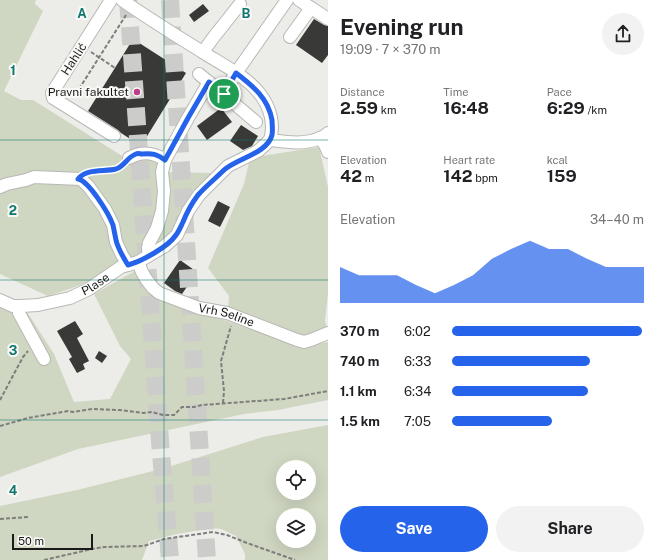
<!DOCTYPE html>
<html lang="en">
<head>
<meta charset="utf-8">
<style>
  body { margin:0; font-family:"Public Sans",sans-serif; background:#f2f2f2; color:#202124; height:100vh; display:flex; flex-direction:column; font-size:15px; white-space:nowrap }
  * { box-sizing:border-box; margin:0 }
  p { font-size:13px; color:#757577 }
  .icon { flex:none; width:22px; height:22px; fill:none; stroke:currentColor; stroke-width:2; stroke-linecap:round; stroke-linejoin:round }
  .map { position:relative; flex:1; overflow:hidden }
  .details { display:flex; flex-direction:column; background:#fff; width:328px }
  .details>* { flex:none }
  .controls { position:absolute; left:276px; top:460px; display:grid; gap:8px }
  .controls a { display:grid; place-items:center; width:40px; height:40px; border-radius:50%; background:#fff; box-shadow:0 4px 16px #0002; font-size:20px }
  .scale { position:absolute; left:12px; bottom:10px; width:81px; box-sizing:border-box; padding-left:4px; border:2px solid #1a1a19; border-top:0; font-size:11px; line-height:14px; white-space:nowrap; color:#1a1a19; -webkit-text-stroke:3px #f9faf7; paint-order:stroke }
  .pin { position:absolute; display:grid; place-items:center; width:34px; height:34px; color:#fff; margin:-17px; border:2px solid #fff; border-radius:50%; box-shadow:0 1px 4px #0007 }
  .round { display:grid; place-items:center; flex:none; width:42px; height:42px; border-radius:21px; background:#f2f2f2 }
  .head { display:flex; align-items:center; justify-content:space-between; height:68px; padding:0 12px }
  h1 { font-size:22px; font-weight:700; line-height:30px }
  .metrics { display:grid; grid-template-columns:repeat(3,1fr); gap:6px; height:68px; padding:4px 12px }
  .metrics div { display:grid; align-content:center }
  .metrics b { font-size:17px; font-weight:700 }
  .metrics small { font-size:11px; font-weight:400 }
  .metrics p { font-size:11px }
  .chart { height:112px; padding:8px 12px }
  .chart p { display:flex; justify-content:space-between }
  .chart svg { width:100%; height:72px; margin-top:4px; fill:#2563eb; opacity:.7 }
  .button { display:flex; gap:8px; margin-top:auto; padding:8px 12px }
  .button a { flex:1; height:46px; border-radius:24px; background:#2563eb; color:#fff; font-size:16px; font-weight:700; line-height:46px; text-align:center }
  .button a+a { background:#f2f2f2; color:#202124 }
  ul { padding:0 12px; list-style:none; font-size:13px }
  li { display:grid; grid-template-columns:64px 48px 1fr; align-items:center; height:30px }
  li i { height:10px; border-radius:5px; background:#2563eb }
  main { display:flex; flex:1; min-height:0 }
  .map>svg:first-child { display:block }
  .green { fill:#cfd6c1; fill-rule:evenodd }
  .building { fill:#393937 }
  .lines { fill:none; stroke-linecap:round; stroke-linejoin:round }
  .highway-tunnel { stroke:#cccdca; stroke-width:18; stroke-dasharray:18 9; stroke-linecap:butt }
  .minor-casing { stroke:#b8b9b5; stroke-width:14 }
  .path { stroke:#7e7e7c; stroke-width:2; stroke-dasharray:4 2; stroke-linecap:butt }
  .minor { stroke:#fff; stroke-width:12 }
  .route-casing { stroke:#fff; stroke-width:8 }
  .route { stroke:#2563eb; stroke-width:5 }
  .grid { fill:none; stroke:#0f766e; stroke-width:1; stroke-opacity:0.55 }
  .poi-dot { fill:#bd3f8c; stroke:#f9faf7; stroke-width:1.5 }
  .labels { text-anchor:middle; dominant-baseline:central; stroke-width:4; stroke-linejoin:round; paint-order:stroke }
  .street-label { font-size:12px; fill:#1a1a19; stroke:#f9faf7 }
  .poi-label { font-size:12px; fill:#1a1a19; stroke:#f9faf7; text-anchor:end }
  .grid-label { font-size:13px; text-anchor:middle; font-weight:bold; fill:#0f766e; stroke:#f9faf7; stroke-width:4; stroke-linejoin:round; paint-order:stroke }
</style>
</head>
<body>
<main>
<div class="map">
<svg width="328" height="560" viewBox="0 0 328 560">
  <rect width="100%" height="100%" fill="#ecede9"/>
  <g class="green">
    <polygon points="0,0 36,0 35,4 43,11 4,91 21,100 33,100 122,156 134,149 156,150 167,172 211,173 212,176 195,192 180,211 173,232 156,247 98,278 75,287 48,296 0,274"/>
    <polygon points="319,147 328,187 328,293 325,321 327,328 302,339 228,308 229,296 208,268 244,184 250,158"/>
    <polygon points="135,271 157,298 201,312 301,347 328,342 328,400 278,410 244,414 78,449 0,477 0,304 25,309 54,354 74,402 110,399 131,359 120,346 94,294"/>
    <path d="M328,425v135h-83v-6l-9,-18 -15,-7 -9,-1 -35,6 -28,7 -7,19h-142v-54l77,-16 88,-22 98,-31zM283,467h26v26h-26zM283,515h26v26h-26z"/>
  </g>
  <g class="building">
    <polygon points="203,4 209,11 194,22 189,15"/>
    <polygon points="314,19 324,25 328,26 328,55 322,63 296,45"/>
    <polygon points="133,39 186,73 141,146 121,133 118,130 88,111"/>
    <polygon points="221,108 232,122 207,140 197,126"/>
    <polygon points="241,125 258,136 252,146 243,150 230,141"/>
    <polygon points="218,201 230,207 220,227 208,221"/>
    <polygon points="180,260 197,272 182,294 175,291 164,283"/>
    <polygon points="75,321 83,334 77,338 89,361 83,364 85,369 77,373 69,359 72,357 57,331"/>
    <polygon points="99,351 107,356 102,363 95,358"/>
  </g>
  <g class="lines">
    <g class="highway-tunnel">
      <polyline points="128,0 160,441 170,560"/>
      <polyline points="170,0 207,560"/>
    </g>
    <g class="minor-casing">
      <g id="minor">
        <polyline points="111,0 52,93 53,98 114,136"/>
        <path d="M122,0c27,19 55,36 82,53 19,12 42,23 56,41 10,13 15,30 10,46"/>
        <polyline points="299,0 328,19"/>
        <polyline points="290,37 311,8"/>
        <polyline points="203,52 213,38 240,4"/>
        <polyline points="199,74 223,94 236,73 287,0"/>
        <polyline points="223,94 256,122"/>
        <polyline points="320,138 325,145 328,152"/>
        <path d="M129,158c13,-7 24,-6 36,2"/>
        <polyline points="0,187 7,184 26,180 34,177 81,179 89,187 105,209 113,225 116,242 122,255 128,265"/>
        <polyline points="149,255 148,248 149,243 157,228 162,211 164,191 162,172 165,160 188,118 209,82"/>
        <path id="s1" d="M138,262l4,10 4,7 7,9 6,5 40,15 28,5 70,27 7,2 7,-2 17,-7"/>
        <path id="s2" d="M0,300l4,2 9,4h8l17,-1 32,-7 19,-9 32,-22 17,-5 27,-16 12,-11 11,-24 11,-16 29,-29 30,-15 12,-11c16,2 35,5 50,-2 3,-1 6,-3 8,-5"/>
        <polyline points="18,306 19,313 44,359"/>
      </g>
    </g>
    <g class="path">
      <polyline points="91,52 115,68"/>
      <polyline points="79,89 126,15"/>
      <polyline points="89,172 115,169 122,166"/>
      <polyline points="0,400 23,357 28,351"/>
      <polyline points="223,403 224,391 221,361 231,326"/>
      <polyline points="0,426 28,418 68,411 73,412 92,409 119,410 143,413 152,412 163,415 174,415 182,407 194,407 202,405 284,399 328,391"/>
      <polyline points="0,519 28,517"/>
      <polyline points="44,560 92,549 104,547 144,546 164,539 213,532 227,535 247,543 295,560"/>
    </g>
    <use href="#minor" class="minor"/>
  </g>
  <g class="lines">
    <g class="route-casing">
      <path id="route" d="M236,73c17,13 32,25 36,47 0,5 1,10 0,15 -5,19 -35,23 -48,35 -8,8 -18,16 -26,25 -6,8 -11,17 -15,27 -2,4 -4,9 -7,13 -8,12 -34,26 -48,30 -5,-8 -10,-16 -12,-25 -1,-5 -2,-10 -3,-15 -4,-11 -24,-44 -35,-46 9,-11 26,-7 38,-10 9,-3 11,-12 20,-15 2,-1 4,0 6,0 10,-1 15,0 23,6l23,-42 21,-36 15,12z"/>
    </g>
    <use href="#route" class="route"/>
  </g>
  <path class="grid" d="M164,0v560M0,140h328M0,280h328M0,420h328"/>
  <circle class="poi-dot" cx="137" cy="92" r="4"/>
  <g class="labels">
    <g class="street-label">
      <text transform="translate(74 59) rotate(-57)">Hahlić</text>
      <text stroke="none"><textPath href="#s2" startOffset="101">Plase</textPath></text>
      <text stroke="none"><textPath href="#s1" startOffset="109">Vrh Seline</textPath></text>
    </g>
    <g class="poi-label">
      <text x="129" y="92">Pravni fakultet</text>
    </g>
  </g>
  <g class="grid-label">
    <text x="82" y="18">A</text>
    <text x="246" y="18">B</text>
    <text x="13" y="75">1</text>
    <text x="13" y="215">2</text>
    <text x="13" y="355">3</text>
    <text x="13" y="495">4</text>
  </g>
</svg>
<div class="controls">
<a><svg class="icon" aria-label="locate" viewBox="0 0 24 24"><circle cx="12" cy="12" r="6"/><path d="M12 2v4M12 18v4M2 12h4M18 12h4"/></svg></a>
<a><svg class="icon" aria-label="layers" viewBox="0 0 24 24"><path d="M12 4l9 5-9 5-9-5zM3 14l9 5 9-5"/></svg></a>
</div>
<div class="scale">50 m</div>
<div class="pin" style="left:224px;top:94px;background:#1e9e55"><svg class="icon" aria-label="arrive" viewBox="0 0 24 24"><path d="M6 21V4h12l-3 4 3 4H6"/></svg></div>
</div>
<section class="details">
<div class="head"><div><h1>Evening run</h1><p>19:09 · 7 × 370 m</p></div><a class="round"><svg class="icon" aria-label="share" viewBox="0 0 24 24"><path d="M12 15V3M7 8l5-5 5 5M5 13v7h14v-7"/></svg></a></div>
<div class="metrics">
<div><p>Distance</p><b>2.59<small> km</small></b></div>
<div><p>Time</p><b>16:48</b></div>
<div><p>Pace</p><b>6:29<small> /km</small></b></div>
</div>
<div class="metrics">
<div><p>Elevation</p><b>42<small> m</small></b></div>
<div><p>Heart rate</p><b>142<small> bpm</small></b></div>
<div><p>kcal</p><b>159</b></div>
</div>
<div class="chart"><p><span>Elevation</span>34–40 m</p>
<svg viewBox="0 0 160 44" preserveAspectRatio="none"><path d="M0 44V22L10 27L20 27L30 27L40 33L50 38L60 33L70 27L80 17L90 11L100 6L110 11L120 11L130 17L140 22L150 22L160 22V44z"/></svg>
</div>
<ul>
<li><b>370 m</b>6:02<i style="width:99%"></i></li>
<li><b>740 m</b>6:33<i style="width:72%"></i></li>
<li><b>1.1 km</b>6:34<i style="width:71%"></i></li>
<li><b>1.5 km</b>7:05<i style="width:52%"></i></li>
</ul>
<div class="button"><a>Save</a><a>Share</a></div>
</section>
</main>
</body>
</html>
